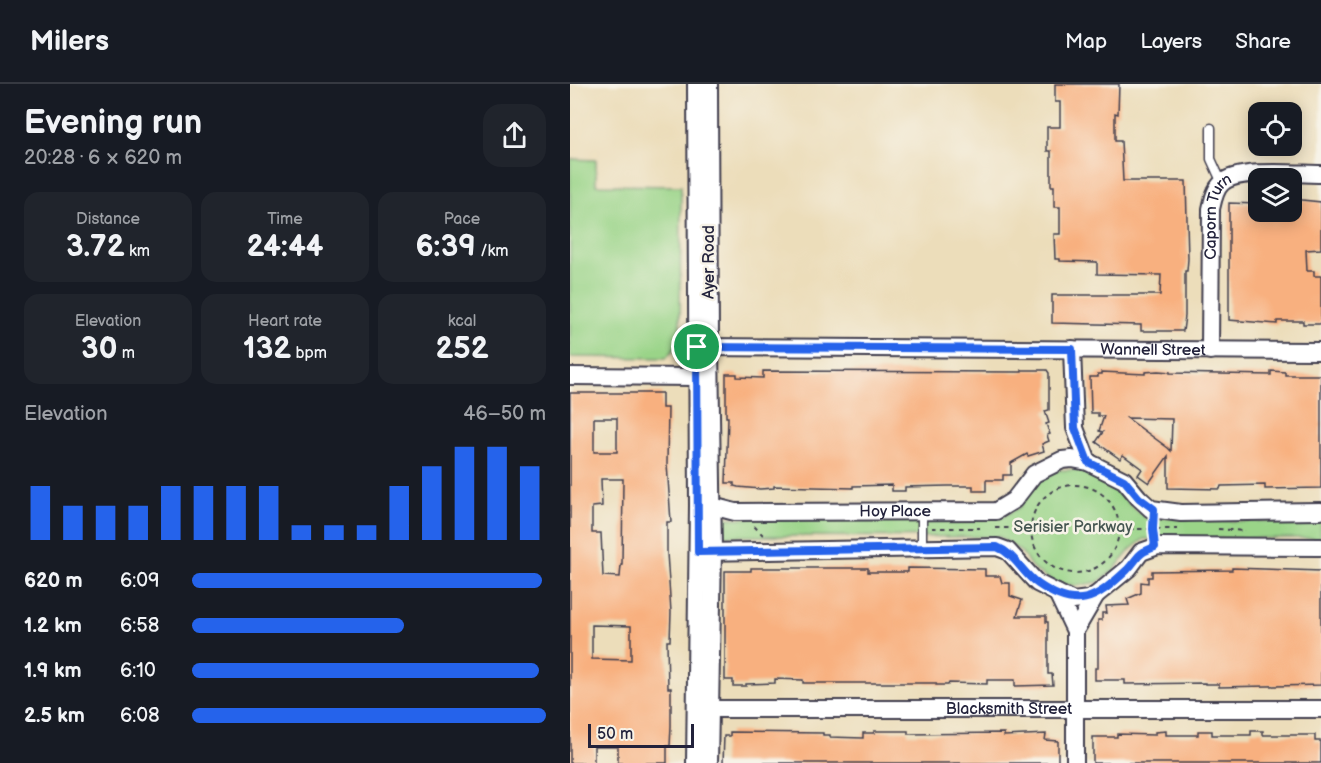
<!DOCTYPE html>
<html lang="en">
<head>
<meta charset="utf-8">
<style>
  body { margin:0; font-family:"Balsamiq Sans",sans-serif; background:#20242c; color:#f1f3f6; height:100vh; display:flex; flex-direction:column; font-size:22px; white-space:nowrap }
  * { box-sizing:border-box; margin:0 }
  p { font-size:20px; color:#9ea1a6 }
  .icon { flex:none; width:33px; height:33px; fill:none; stroke:currentColor; stroke-width:2; stroke-linecap:round; stroke-linejoin:round }
  .map { position:relative; flex:1; overflow:hidden }
  .panel { display:flex; flex-direction:column; background:#171b24; width:570px }
  .panel>* { flex:none }
  .tools { position:absolute; left:678px; top:18px; display:grid; gap:12px }
  .tools a { display:grid; place-items:center; width:54px; height:54px; border-radius:12px; background:#171b24; box-shadow:0 3px 15px #0003; font-size:30px }
  .scale { position:absolute; left:18px; bottom:15px; width:106px; box-sizing:border-box; padding-left:6px; border:3px solid #22223b; border-top:0; font-size:16px; line-height:21px; white-space:nowrap; color:#22223b; -webkit-text-stroke:4px #f7f3e8; paint-order:stroke }
  .pin { position:absolute; display:grid; place-items:center; width:51px; height:51px; color:#fff; margin:-26px; border:3px solid #fff; border-radius:50%; box-shadow:0 2px 6px #0007 }
  .round { display:grid; place-items:center; flex:none; width:63px; height:63px; border-radius:18px; background:#20242c }
  .head { display:flex; align-items:center; justify-content:space-between; height:102px; padding:0 24px }
  h1 { font-size:33px; font-weight:700; line-height:45px }
  .stats { display:grid; grid-template-columns:repeat(3,1fr); gap:9px; height:102px; padding:6px 24px }
  .stats div { display:grid; align-content:center; border-radius:15px; background:#20242c; text-align:center }
  .stats b { font-size:30px; font-weight:700 }
  .stats small { font-size:16px; font-weight:400 }
  .stats p { font-size:16px }
  .chart { height:168px; padding:12px 24px }
  .chart p { display:flex; justify-content:space-between }
  .chart svg { width:100%; height:108px; margin-top:6px; stroke:#2563eb; stroke-width:6 }
  ul { padding:0 24px; list-style:none; font-size:20px }
  li { display:grid; grid-template-columns:96px 72px 1fr; align-items:center; height:45px }
  li i { height:15px; border-radius:8px; background:#2563eb }
  header { display:flex; align-items:center; gap:36px; box-sizing:border-box; height:84px; padding:0 30px; background:#171b24; border-bottom:2px solid #363941 }
  header strong { font-size:28px }
  nav { display:flex; gap:33px; margin-inline-start:auto; font-size:21px }
  main { display:flex; flex:1; min-height:0 }
  .map>svg:first-child { display:block }
  .green { fill:#9ad488; stroke:#5e7b62; stroke-width:1.5 }
  .building { fill:#f8b07f; fill-rule:evenodd }
  .lines { fill:none; stroke-linecap:round; stroke-linejoin:round }
  .lane-casing { stroke:#403e4e; stroke-width:11 }
  .street-casing { stroke:#403e4e; stroke-width:20 }
  .path { stroke:#403e4e; stroke-width:2; stroke-dasharray:4.5 4.5; stroke-linecap:butt }
  .lane { stroke:#fff; stroke-width:8 }
  .street { stroke:#fff; stroke-width:16 }
  .route-casing { stroke:#fff; stroke-width:12 }
  .route { stroke:#2563eb; stroke-width:8 }
  .labels { text-anchor:middle; dominant-baseline:central; stroke-width:5; stroke-linejoin:round; paint-order:stroke }
  .street-label { font-size:16px; fill:#22223b; stroke:#f7f3e8 }
  .park-label { font-size:16px; fill:#465752; stroke:#f7f3e8 }
</style>
</head>
<body>
<header>
<strong>Milers</strong>
<nav><a>Map</a><a>Layers</a><a>Share</a></nav>
</header>
<main>
<section class="panel">
<div class="head"><div><h1>Evening run</h1><p>20:28 · 6 × 620 m</p></div><a class="round"><svg class="icon" aria-label="share" viewBox="0 0 24 24"><path d="M12 15V3M7 8l5-5 5 5M5 13v7h14v-7"/></svg></a></div>
<div class="stats">
<div><p>Distance</p><b>3.72<small> km</small></b></div>
<div><p>Time</p><b>24:44</b></div>
<div><p>Pace</p><b>6:39<small> /km</small></b></div>
</div>
<div class="stats">
<div><p>Elevation</p><b>30<small> m</small></b></div>
<div><p>Heart rate</p><b>132<small> bpm</small></b></div>
<div><p>kcal</p><b>252</b></div>
</div>
<div class="chart"><p><span>Elevation</span>46–50 m</p>
<svg viewBox="0 0 160 44" preserveAspectRatio="none"><path d="M5 44V22M15 44V30M25 44V30M35 44V30M45 44V22M55 44V22M65 44V22M75 44V22M85 44V38M95 44V38M105 44V38M115 44V22M125 44V14M135 44V6M145 44V6M155 44V14"/></svg>
</div>
<ul>
<li><b>620 m</b>6:09<i style="width:99%"></i></li>
<li><b>1.2 km</b>6:58<i style="width:60%"></i></li>
<li><b>1.9 km</b>6:10<i style="width:98%"></i></li>
<li><b>2.5 km</b>6:08<i style="width:100%"></i></li>
</ul>
</section>
<div class="map">
<svg width="751" height="679" viewBox="0 0 751 679">
  <rect width="100%" height="100%" fill="#f7f3e8"/>
  <filter id="ink" filterUnits="userSpaceOnUse"><feTurbulence type="fractalNoise" baseFrequency=".0167" numOctaves="2"/><feDisplacementMap in="SourceGraphic" scale="12" xChannelSelector="R" yChannelSelector="G"/><feConvolveMatrix kernelMatrix="1 2 1 2 8 2 1 2 1" color-interpolation-filters="sRGB"/></filter>
  <filter id="wash" filterUnits="userSpaceOnUse"><feTurbulence type="fractalNoise" baseFrequency=".008" numOctaves="4" result="noise"/><feDisplacementMap in="SourceGraphic" scale="24" xChannelSelector="R" yChannelSelector="G"/><feGaussianBlur stdDeviation="1.35" result="paint"/><feColorMatrix in="noise" values="0 0 0 0 0 0 0 0 0 0 0 0 0 0 0 0 0 1.4 0 .05"/><feComposite in="paint" operator="in"/></filter>
  <g filter="url(#wash)">
    <rect width="100%" height="100%" fill="#ecddba"/>
    <g class="green">
      <polygon points="0,75 26,76 26,101 111,102 110,258 96,274 0,273"/>
      <polygon points="487,386 510,386 531,392 546,402 559,420 575,433 672,437 751,437 751,454 574,455 561,465 543,487 528,498 507,502 485,499 463,485 451,468 430,453 149,452 149,434 432,433 450,423 460,404 471,395"/>
    </g>
    <g id="blocks">
      <g class="building">
        <polygon points="485,0 549,0 548,30 545,29 545,57 551,57 553,97 616,97 618,175 617,187 615,187 615,232 613,247 571,247 571,241 482,239 482,211 590,211 591,191 527,190 527,178 490,177 490,175 485,175 484,150 490,150 490,123 484,123 484,102 481,102 481,67 477,67 477,43 490,43 490,18 485,18"/>
        <polygon points="722,115 751,118 751,165 736,166 737,187 744,187 744,192 751,192 751,240 733,240 733,237 707,237 707,240 659,236 659,119 688,120 688,128 722,128"/>
        <polygon points="452,286 477,286 479,289 479,326 475,327 479,339 476,340 480,350 477,351 479,357 472,360 474,367 458,372 457,370 441,379 441,391 433,391 433,396 416,396 416,407 403,407 403,402 378,402 335,403 335,407 322,407 322,401 283,402 283,404 204,402 204,404 190,405 168,403 164,402 164,399 156,399 158,333 156,333 156,290 167,290 167,293 193,294 193,287 452,288"/>
        <path d="M588,287l12,1v1l101,2v-4l14,1v3h36v113l-56,1v-4l-44,1 -1,3 -52,-1v-32l-19,27 -11,-8 4,-6 -19,-14 -3,4 -24,-17 7,-10 -4,-1 5,-15h-6v-3h-7l-1,-36h8v-3h4v-2l43,2v-2zM557,334l45,1 -1,32 -3,-3z"/>
        <path d="M0,309h92v15h6l-1,56 4,58h-4v31l4,59 -1,29h-3l1,47h3v38l-1,20h-3v17h-49v-17h-24v17h-24zM24,334h23v34h-23zM31,395h22l-1,86h-1l-1,12 -17,-1 -2,-43h-9v-26l10,-1zM22,541l39,1v34l-39,-1z"/>
        <polygon points="181,484 298,484 298,488 338,488 338,484 415,485 415,492 430,492 432,499 440,499 440,512 452,516 447,532 476,532 476,538 478,538 478,590 482,590 483,601 445,602 445,596 417,596 417,600 379,599 378,601 366,601 366,599 233,599 233,596 205,595 205,599 176,600 176,602 163,602 163,596 155,596 155,487 181,487"/>
        <polygon points="662,484 751,487 751,601 649,603 649,600 635,600 635,599 555,600 555,596 525,596 525,584 528,584 528,536 532,536 532,529 537,529 536,522 559,521 557,515 571,509 571,498 578,499 578,493 582,493 582,487 662,486"/>
        <polygon points="304,647 338,647 338,650 434,649 434,652 476,650 475,656 488,657 488,679 153,679 154,652 160,652 160,648 253,649 253,651 260,651 260,653 293,654 293,649 304,649"/>
        <polygon points="596,647 596,651 628,651 628,647 642,647 642,651 681,651 681,647 693,647 693,651 745,651 745,657 751,657 751,679 523,679 523,653 547,653 547,650 585,651 585,648"/>
      </g>
    </g>
  </g>
  <g filter="url(#ink)">
    <use href="#blocks" fill-opacity="0" stroke="#403e4e" stroke-width="1.5"/>
    <g class="lines">
      <g class="lane-casing">
        <g id="lane">
          <polyline points="641,44 641,75 652,99"/>
          <polyline points="352,427 352,463"/>
        </g>
      </g>
      <g class="street-casing">
        <g id="street">
          <path id="s1" d="M131,263l620,4"/>
          <polyline points="502,265 505,344 518,378"/>
          <path id="s2" d="M640,267l1,-142c2,-9 4,-20 11,-26 15,-15 77,-9 99,-9"/>
          <polyline points="0,292 127,293"/>
          <path id="s3" d="M132,422h10l23,6 261,-1 18,-11 20,-26 28,-14 10,-1 16,3 36,18 15,18 12,11 30,4 140,-2"/>
          <polyline points="134,468 427,463 438,467 467,499 503,517 519,515 526,511 559,484 571,468 588,462 751,463"/>
          <polyline points="487,509 505,547 505,679"/>
          <polyline points="505,547 526,511"/>
          <path id="s4" d="M131,625h620"/>
          <polyline points="125,679 128,421 126,0"/>
          <polyline points="139,679 143,467 140,262 139,0"/>
        </g>
      </g>
      <g class="path">
        <circle cx="505" cy="445" r="44"/>
        <polyline points="184,442 193,451"/>
        <polyline points="362,444 410,444"/>
        <polyline points="425,444 461,444"/>
        <polyline points="550,445 607,445"/>
        <polyline points="648,445 675,447"/>
      </g>
      <use href="#lane" class="lane"/>
      <use href="#street" class="street"/>
    </g>
  </g>
  <g class="lines" filter="url(#ink)">
    <g class="route-casing">
      <path id="route" d="M127,263l375,2 3,79 13,34 36,18 15,18 15,11 -1,20 2,18c-20,7 -15,10 -28,23 -32,30 -50,41 -89,14 -16,-11 -23,-30 -41,-37l-299,5z"/>
    </g>
    <use href="#route" class="route"/>
  </g>
  <g class="labels">
    <g class="street-label">
      <text stroke="none"><textPath href="#s2" startOffset="136">Caporn Turn</textPath></text>
      <text transform="translate(139 178) rotate(-90)">Ayer Road</text>
      <text stroke="none"><textPath href="#s1" startOffset="452">Wannell Street</textPath></text>
      <text stroke="none"><textPath href="#s3" startOffset="194">Hoy Place</textPath></text>
      <text stroke="none"><textPath href="#s4" startOffset="308">Blacksmith Street</textPath></text>
    </g>
    <g class="park-label">
      <text x="503" y="443">Serisier Parkway</text>
    </g>
  </g>
</svg>
<div class="tools">
<a><svg class="icon" aria-label="locate" viewBox="0 0 24 24"><circle cx="12" cy="12" r="6"/><path d="M12 2v4M12 18v4M2 12h4M18 12h4"/></svg></a>
<a><svg class="icon" aria-label="layers" viewBox="0 0 24 24"><path d="M12 4l9 5-9 5-9-5zM3 14l9 5 9-5"/></svg></a>
</div>
<div class="scale">50 m</div>
<div class="pin" style="left:127px;top:263px;background:#1e9e55"><svg class="icon" aria-label="arrive" viewBox="0 0 24 24"><path d="M6 21V4h12l-3 4 3 4H6"/></svg></div>
</div>
</main>
</body>
</html>
